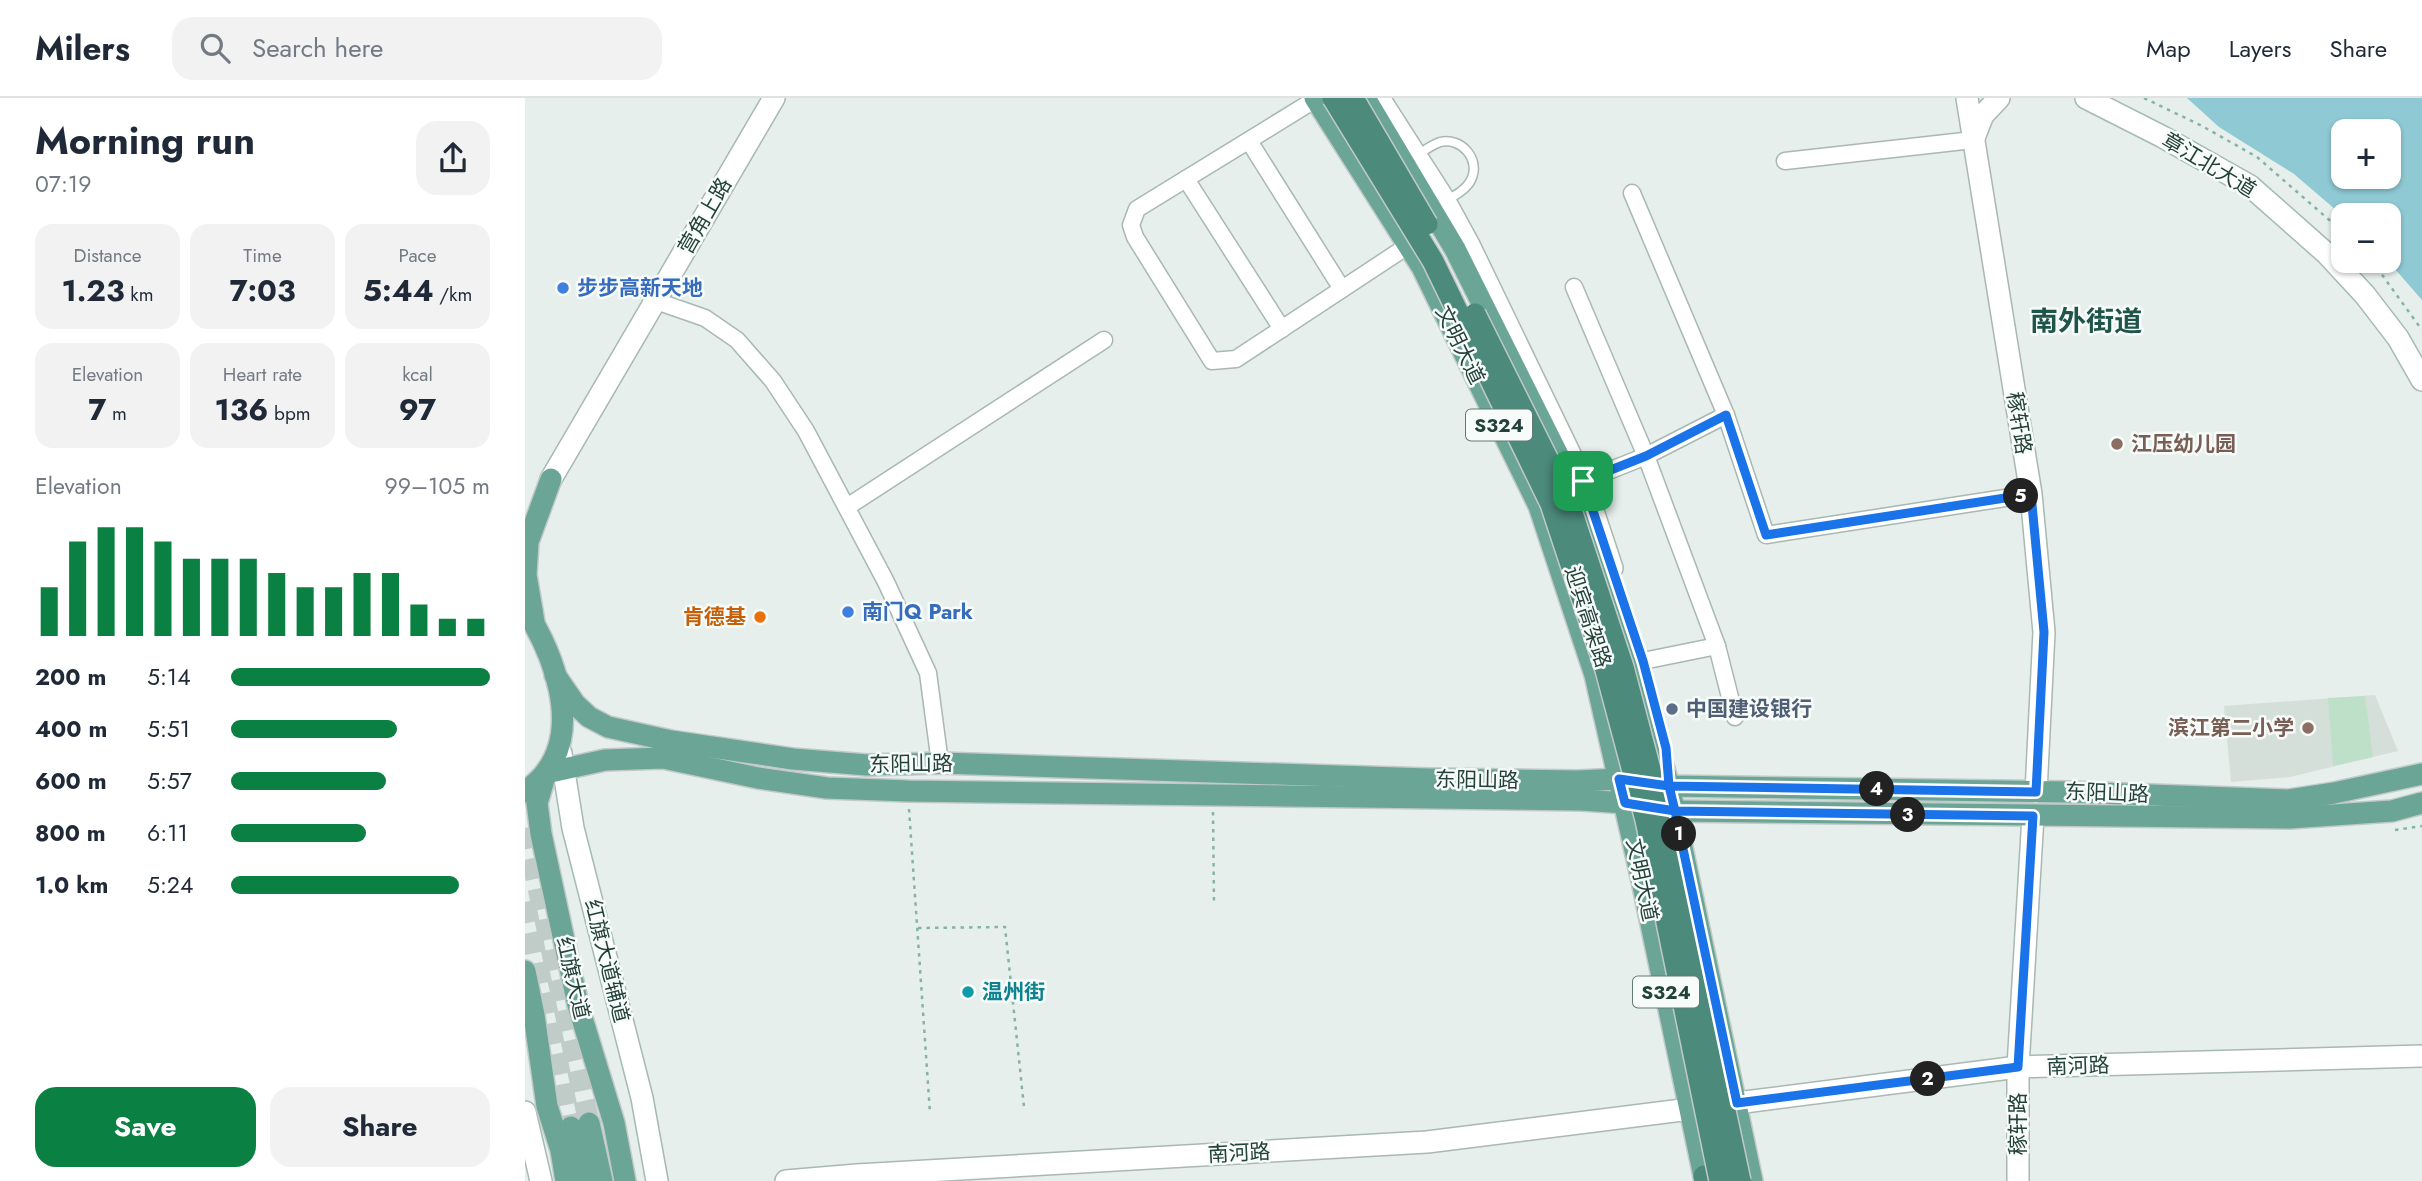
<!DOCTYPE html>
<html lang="en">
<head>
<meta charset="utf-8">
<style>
  body { margin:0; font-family:Jost,"Noto Sans SC",sans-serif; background:#f2f2f3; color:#1f2937; height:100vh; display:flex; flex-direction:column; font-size:26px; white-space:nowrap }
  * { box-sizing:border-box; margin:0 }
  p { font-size:23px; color:#747a83 }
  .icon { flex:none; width:38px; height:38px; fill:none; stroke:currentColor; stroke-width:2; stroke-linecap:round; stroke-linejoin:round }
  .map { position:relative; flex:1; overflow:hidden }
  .details { display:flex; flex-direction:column; background:#fff; width:525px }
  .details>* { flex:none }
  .controls { position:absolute; left:1806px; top:21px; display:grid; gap:14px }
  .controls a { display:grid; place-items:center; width:70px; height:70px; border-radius:14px; background:#fff; box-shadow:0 2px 5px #0004; font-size:35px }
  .pin { position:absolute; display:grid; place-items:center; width:60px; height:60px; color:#fff; margin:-30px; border-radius:14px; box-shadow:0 4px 10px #0006 }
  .km { position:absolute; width:35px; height:35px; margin:-18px; border-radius:50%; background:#222; color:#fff; font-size:19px; line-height:35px; text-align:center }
  .round { display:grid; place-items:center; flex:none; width:74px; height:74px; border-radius:21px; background:#f2f2f3 }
  .head { display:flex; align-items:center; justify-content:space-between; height:119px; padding:0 35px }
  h1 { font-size:38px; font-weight:700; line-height:52px }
  .stats { display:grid; grid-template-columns:repeat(3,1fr); gap:10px; height:119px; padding:7px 35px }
  .stats div { display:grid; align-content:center; border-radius:18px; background:#f2f2f3; text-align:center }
  .stats b { font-size:30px; font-weight:700 }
  .stats small { font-size:19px; font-weight:400 }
  .stats p { font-size:19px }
  .chart { height:196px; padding:14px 35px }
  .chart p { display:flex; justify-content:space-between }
  .chart svg { width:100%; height:126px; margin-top:7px; stroke:#0b8043; stroke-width:6 }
  .button { display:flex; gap:14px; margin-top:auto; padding:14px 35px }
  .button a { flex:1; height:80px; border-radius:21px; background:#0b8043; color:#fff; font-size:28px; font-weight:700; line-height:80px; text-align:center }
  .button a+a { background:#f2f2f3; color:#1f2937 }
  ul { padding:0 35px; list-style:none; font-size:23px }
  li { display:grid; grid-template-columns:112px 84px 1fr; align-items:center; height:52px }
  li i { height:18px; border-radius:9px; background:#0b8043 }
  header { display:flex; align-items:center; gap:42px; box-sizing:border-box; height:98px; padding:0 35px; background:#fff; border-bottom:2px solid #e0e1e3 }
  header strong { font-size:33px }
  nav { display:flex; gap:38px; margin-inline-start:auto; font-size:24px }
  .search { width:490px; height:63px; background:#f2f2f3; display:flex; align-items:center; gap:18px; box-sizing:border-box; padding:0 24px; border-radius:21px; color:#747a83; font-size:26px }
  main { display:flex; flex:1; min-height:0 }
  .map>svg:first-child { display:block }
  .built { fill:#d4dfda }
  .green { fill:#bfe0c8 }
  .water { fill:#8ec9d4; fill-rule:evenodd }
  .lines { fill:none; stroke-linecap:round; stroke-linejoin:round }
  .primary-tunnel { stroke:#bfccc8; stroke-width:21; stroke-dasharray:21 10; stroke-linecap:butt }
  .service-casing { stroke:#a8b8b2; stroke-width:11 }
  .minor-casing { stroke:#a8b8b2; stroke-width:19 }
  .tertiary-casing { stroke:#a8b8b2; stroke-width:24 }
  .secondary-casing { stroke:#a4bbb3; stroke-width:24 }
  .primary-casing { stroke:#c2cac8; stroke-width:24 }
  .trunk-casing { stroke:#c2cac8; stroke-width:24 }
  .path { stroke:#86b3a5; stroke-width:2.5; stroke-dasharray:3.5 5; stroke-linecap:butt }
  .service { stroke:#fff; stroke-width:8 }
  .minor { stroke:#fff; stroke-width:16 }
  .tertiary { stroke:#fff; stroke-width:21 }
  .secondary { stroke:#fff; stroke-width:21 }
  .primary { stroke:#6aa596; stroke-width:21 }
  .trunk { stroke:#4c8a7c; stroke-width:21 }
  .trunk-bridge-casing { stroke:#c2cac8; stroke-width:24; stroke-linecap:butt }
  .trunk-bridge { stroke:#4c8a7c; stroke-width:21 }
  .route-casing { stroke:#fff; stroke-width:14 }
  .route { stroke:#1a73e8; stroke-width:9 }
  .shop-dot { fill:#3f7fe0; stroke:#f7fbf9; stroke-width:2.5 }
  .education-dot { fill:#8d6e63; stroke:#f7fbf9; stroke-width:2.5 }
  .food-dot { fill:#e8710a; stroke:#f7fbf9; stroke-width:2.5 }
  .service-dot { fill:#5c6f8a; stroke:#f7fbf9; stroke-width:2.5 }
  .culture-dot { fill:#0f9aa8; stroke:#f7fbf9; stroke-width:2.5 }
  .labels { text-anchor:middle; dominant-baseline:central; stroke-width:5; stroke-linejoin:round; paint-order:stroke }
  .shield { fill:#f7fbf9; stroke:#637a73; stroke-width:2 }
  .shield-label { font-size:19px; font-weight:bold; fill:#24423a }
  .street-label { font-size:21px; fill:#24423a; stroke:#f7fbf9 }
  .shop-label { font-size:21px; font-weight:bold; fill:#366cbe; stroke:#f7fbf9; text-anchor:start }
  .education-label { font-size:21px; font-weight:bold; fill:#785e54; stroke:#f7fbf9; text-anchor:start }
  .food-label { font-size:21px; font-weight:bold; fill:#c56008; stroke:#f7fbf9; text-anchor:end }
  .service-label { font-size:21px; font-weight:bold; fill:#4e5e75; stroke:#f7fbf9; text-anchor:start }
  .culture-label { font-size:21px; font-weight:bold; fill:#0d838f; stroke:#f7fbf9; text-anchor:start }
  .district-label { font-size:28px; font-weight:bold; fill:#1f5548; stroke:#f7fbf9 }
</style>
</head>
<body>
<header>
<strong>Milers</strong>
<div class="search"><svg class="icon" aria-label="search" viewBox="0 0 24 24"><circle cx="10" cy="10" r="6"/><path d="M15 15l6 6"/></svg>Search here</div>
<nav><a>Map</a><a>Layers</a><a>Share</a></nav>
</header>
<main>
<section class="details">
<div class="head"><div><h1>Morning run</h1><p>07:19</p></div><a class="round"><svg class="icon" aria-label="share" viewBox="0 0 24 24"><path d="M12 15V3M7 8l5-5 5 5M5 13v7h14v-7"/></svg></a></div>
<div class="stats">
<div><p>Distance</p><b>1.23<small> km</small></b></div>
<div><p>Time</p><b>7:03</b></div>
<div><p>Pace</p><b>5:44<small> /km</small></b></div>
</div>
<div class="stats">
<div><p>Elevation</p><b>7<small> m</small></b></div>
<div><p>Heart rate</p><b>136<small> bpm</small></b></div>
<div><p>kcal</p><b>97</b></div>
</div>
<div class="chart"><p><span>Elevation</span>99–105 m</p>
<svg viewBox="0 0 160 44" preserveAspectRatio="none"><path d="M5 44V27M15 44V11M25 44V6M35 44V6M45 44V11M55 44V17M65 44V17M75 44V17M85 44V22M95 44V27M105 44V27M115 44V22M125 44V22M135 44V33M145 44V38M155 44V38"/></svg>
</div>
<ul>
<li><b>200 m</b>5:14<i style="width:100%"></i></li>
<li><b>400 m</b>5:51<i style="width:64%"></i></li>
<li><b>600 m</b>5:57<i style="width:60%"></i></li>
<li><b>800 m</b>6:11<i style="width:52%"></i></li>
<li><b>1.0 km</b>5:24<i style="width:88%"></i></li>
</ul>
<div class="button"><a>Save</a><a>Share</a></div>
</section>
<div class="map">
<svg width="1897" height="1083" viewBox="0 0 1897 1083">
  <rect width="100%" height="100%" fill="#e6efeb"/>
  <polygon class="built" points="1850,597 1873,653 1765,679 1706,684 1699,608"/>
  <polygon class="green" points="1840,598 1848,659 1808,668 1803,600"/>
  <path class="water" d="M1662,0h235v202l-34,-39 1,-46 -46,1 -49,-42 -75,-47zM1818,33h46v46h-46z"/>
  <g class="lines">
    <g class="primary-tunnel">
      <polyline points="0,730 64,1025"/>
      <polyline points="0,804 46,1029"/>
    </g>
    <g class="service-casing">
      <path id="service" d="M891,58c7,-5 16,-11 24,-14 22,-5 41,18 31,38 -5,10 -17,16 -26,21"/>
    </g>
    <g class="minor-casing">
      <g id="minor">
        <polyline points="791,1 612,111 606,127 610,139 687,263 711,261 884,147"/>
        <polyline points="724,43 817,191"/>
        <polyline points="1260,63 1448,42"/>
        <polyline points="661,81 757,231"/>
        <polyline points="1107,95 1201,317 1241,437 1506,396"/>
        <polyline points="1049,189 1121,358 1192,548 1210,619"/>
        <polyline points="131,203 180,220 212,242 248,283 281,333 361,484 403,575 415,665"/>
        <polyline points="1051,386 1121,358 1201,317"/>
        <polyline points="322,409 579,242"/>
        <polyline points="1108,565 1192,548"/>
      </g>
    </g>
    <g class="tertiary-casing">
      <g id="tertiary">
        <polyline points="854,0 920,103 944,147 1058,383 1087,470"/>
        <polyline points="1442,0 1506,396 1519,534 1511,694"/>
        <polyline points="1449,40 1458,17 1474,0"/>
        <polyline points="26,381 249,0"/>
        <polyline points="1212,1005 1493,969 1897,958"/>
        <polyline points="261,1083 332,1077 902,1044 1165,1011"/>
        <polyline points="1493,1083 1493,969 1508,718"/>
      </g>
    </g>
    <g class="secondary-casing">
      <g id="secondary">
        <polyline points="1561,0 1638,39 1725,88 1802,156 1840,197 1873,240 1897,282"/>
        <polyline points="36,655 48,730 117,1000 132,1083"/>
        <polyline points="0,1014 16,1083"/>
      </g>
    </g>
    <g class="primary-casing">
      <g id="primary">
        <polyline points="790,0 897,169 1014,408 1070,577 1117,783 1180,1083"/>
        <polyline points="840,0 930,151 1048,387 1108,565 1144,688 1227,1083"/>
        <path d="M0,511c28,44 57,117 20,164 -5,7 -13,13 -20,19"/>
        <polyline points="9,524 1,477 3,444 26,381"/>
        <polyline points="30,577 50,606 64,619 83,629 146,643 268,661 342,667 415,665 903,681 1053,683 1094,681 1144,688 1545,694 1764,702 1809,695 1897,676"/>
        <polyline points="0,873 9,917 22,1008 36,1052 41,1083"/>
        <polyline points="64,1025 77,1083"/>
        <polyline points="46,1029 58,1083"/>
        <polyline points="100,1083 89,1025 53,907 16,736 12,705 21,675 80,662 138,660 233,680 302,690 383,693 1057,702 1100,705 1150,713 1765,720 1867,713 1897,705"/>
      </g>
    </g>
    <g class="trunk-casing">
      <polyline id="trunk" points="1179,1078 1180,1083"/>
    </g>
    <g class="path">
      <polyline points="1619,0 1677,28 1732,59 1818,134"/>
      <polyline points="1847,163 1897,232"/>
      <polyline points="384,711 405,1015"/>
      <polyline points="688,714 689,805"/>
      <polyline points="1870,732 1897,728"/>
      <polyline points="393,830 480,829 499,1009"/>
    </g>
    <use href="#service" class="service"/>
    <use href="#minor" class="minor"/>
    <use href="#tertiary" class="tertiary"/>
    <use href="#secondary" class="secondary"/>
    <use href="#primary" class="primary"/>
    <use href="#trunk" class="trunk"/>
    <g class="trunk-bridge-casing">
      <g id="trunk-bridge">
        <polyline points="808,0 908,163 1026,406 1081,572 1121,722 1195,1083"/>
        <polyline points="828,0 902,126"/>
        <polyline points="950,216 1042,400 1098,569 1137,717 1215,1083"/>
      </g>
    </g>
    <use href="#trunk-bridge" class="trunk-bridge"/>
  </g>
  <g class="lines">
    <g class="route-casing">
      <polyline id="route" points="1058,383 1118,563 1141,650 1144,688 1094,681 1100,705 1150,713 1212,1005 1493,969 1508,718 1150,713 1144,688 1511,694 1519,534 1506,396 1241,437 1201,317 1121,358 1058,383"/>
    </g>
    <use href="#route" class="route"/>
  </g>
  <g class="shop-dot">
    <circle cx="38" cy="190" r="7"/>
    <circle cx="323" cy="514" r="7"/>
  </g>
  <g class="education-dot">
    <circle cx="1592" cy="346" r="7"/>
    <circle cx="1783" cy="630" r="7"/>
  </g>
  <circle class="food-dot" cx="235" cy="519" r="7"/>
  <circle class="service-dot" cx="1147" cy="611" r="7"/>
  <circle class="culture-dot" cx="443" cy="894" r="7"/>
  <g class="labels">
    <g class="shield">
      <rect x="941" y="311.5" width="66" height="31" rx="5"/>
      <rect x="1108" y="878.5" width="66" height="31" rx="5"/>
    </g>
    <g class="shield-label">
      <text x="974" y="327">S324</text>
      <text x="1141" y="894">S324</text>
    </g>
    <g class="street-label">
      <text transform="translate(1684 67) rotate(31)">章江北大道</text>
      <text transform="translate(180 118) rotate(-60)">营角上路</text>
      <text transform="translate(935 247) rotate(64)">文明大道</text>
      <text transform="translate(1494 325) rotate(81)">稼轩路</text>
      <text transform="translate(1063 519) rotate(72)">迎宾高架路</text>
      <text transform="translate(386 666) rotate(-1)">东阳山路</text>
      <text transform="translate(952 682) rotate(1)">东阳山路</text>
      <text transform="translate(1582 695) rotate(2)">东阳山路</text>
      <text transform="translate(1117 782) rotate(78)">文明大道</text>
      <text transform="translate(82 863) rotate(76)">红旗大道辅道</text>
      <text transform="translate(48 880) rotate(77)">红旗大道</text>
      <text transform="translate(1553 968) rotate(-2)">南河路</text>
      <text transform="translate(1493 1026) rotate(-90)">稼轩路</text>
      <text transform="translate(714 1055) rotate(-3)">南河路</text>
    </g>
    <g class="shop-label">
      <text x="52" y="190">步步高新天地</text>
      <text x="337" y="514">南门Q Park</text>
    </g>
    <g class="education-label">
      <text x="1606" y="346">江压幼儿园</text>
      <text x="1769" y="630" text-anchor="end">滨江第二小学</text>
    </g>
    <g class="food-label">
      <text x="221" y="519">肯德基</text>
    </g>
    <g class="service-label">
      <text x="1161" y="611">中国建设银行</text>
    </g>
    <g class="culture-label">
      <text x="457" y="894">温州街</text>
    </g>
    <g class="district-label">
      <text x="1561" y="223">南外街道</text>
    </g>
  </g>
</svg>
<div class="controls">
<a>+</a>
<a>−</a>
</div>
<div class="pin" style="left:1058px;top:383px;background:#1e9e55"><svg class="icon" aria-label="arrive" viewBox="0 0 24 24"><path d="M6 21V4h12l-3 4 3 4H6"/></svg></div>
<b class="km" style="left:1154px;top:736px">1</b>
<b class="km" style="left:1403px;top:981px">2</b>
<b class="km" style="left:1383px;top:717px">3</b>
<b class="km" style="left:1352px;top:691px">4</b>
<b class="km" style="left:1496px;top:398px">5</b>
</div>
</main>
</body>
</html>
